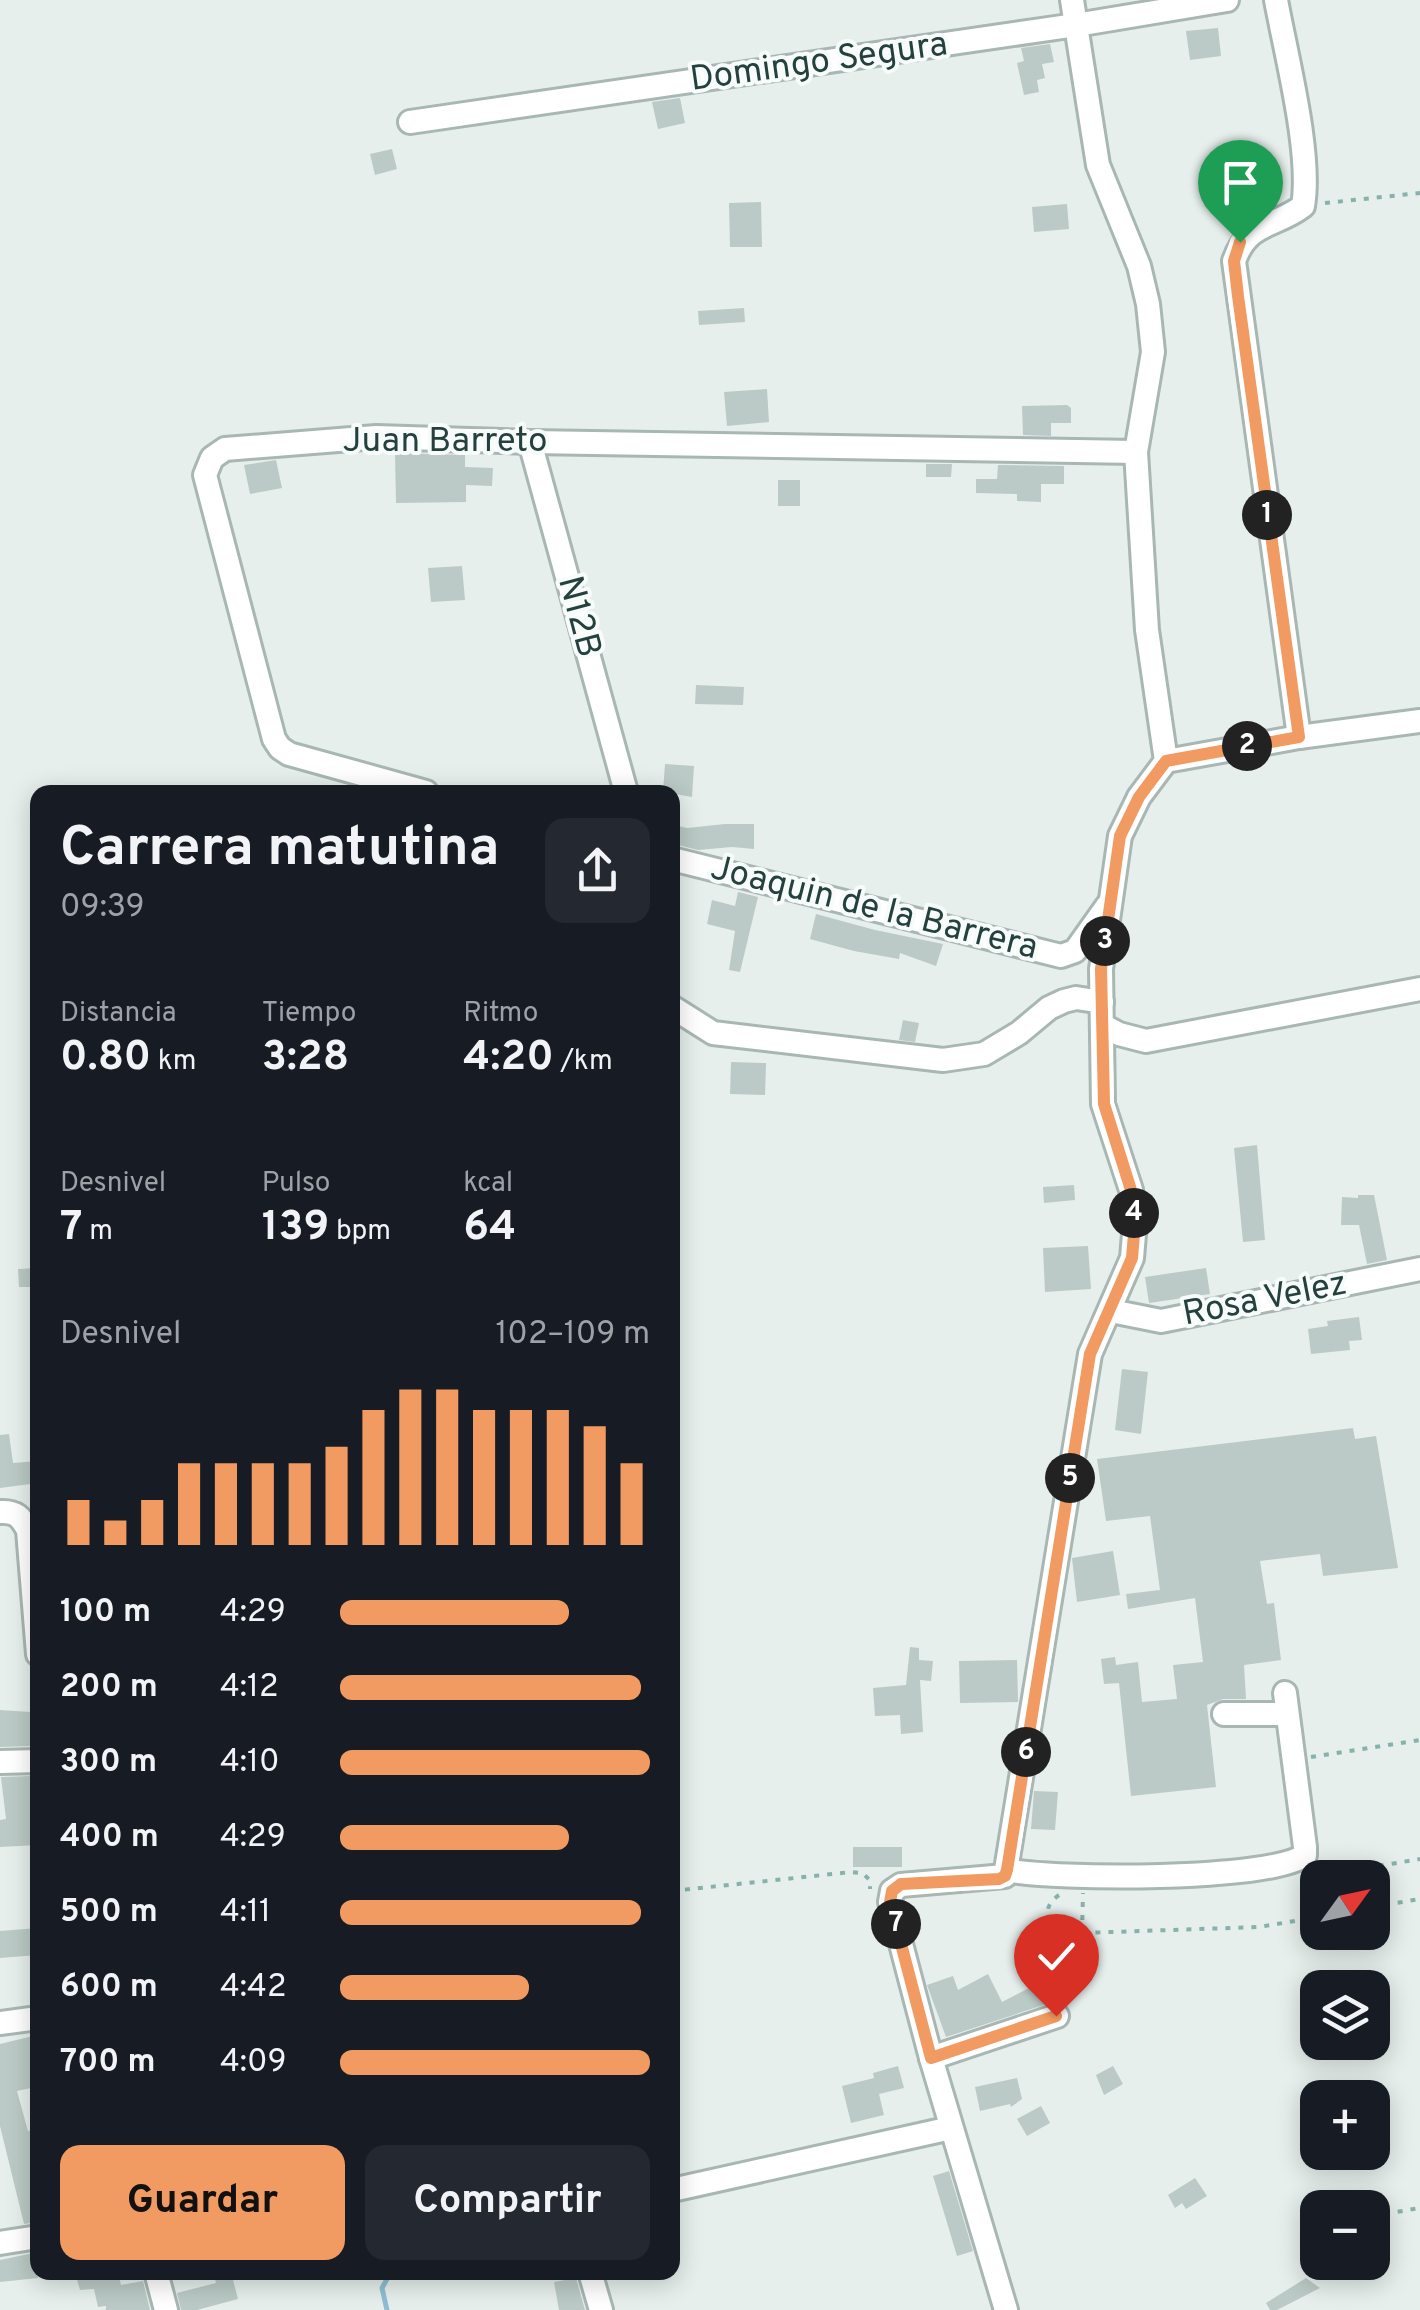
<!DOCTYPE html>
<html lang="es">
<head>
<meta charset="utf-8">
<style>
  body { margin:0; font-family:Overpass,sans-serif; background:#242831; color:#f1f3f6; height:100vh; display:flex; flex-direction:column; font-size:38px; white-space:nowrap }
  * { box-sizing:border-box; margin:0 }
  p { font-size:32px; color:#9ea1a6 }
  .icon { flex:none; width:55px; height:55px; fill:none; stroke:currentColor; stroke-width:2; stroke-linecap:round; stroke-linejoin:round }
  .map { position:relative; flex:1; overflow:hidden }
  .details { position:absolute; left:30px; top:785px; width:650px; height:1495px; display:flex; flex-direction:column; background:#171b24; border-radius:20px; box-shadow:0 5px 25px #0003 }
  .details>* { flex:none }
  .needle { width:65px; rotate:57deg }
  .tools { position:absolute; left:1300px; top:1860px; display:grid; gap:20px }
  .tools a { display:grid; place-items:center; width:90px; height:90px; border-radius:20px; background:#171b24; box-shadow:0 5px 25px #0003; font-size:50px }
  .pin { position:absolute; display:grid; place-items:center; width:85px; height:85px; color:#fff; margin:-102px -42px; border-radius:50% 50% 50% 0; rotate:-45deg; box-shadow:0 0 10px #0007 }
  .pin .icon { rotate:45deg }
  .km { position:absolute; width:50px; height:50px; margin:-25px; border-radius:50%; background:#222; color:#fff; font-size:28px; line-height:50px; text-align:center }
  .round { display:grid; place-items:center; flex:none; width:105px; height:105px; border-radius:20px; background:#242831 }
  .head { display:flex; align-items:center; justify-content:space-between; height:170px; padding:0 30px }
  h1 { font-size:55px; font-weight:700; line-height:75px }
  .figures { display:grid; grid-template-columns:repeat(3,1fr); gap:15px; height:170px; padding:10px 30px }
  .figures div { display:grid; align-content:center }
  .figures b { font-size:42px; font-weight:700 }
  .figures small { font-size:28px; font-weight:400 }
  .figures p { font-size:28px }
  .chart { height:280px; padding:20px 30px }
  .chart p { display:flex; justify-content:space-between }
  .chart svg { width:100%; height:180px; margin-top:10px; stroke:#f19a61; stroke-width:6 }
  .cta { display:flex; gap:20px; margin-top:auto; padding:20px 30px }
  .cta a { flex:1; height:115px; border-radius:20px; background:#f19a61; color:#111; font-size:40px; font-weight:700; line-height:115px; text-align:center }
  .cta a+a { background:#242831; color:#f1f3f6 }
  ul { padding:0 30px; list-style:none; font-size:32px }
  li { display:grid; grid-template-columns:160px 120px 1fr; align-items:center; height:75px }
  li i { height:25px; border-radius:12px; background:#f19a61 }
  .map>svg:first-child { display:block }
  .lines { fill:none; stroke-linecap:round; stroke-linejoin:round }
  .stream { stroke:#8fbed3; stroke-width:5 }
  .building { fill:#bbcac6 }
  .minor-casing { stroke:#a8b7b4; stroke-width:28 }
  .path { stroke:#87b2ab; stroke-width:4; stroke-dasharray:5 8; stroke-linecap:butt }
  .minor { stroke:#fff; stroke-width:22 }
  .route-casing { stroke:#fff; stroke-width:20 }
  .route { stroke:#f19a61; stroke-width:12 }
  .labels { text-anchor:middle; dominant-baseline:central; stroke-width:8; stroke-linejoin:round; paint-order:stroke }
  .street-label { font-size:35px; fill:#24413e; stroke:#f7fbfa }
</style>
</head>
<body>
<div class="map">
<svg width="1420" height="2310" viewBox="0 0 1420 2310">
  <rect width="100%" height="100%" fill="#e6efec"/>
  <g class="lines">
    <polyline class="stream" points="387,2310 382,2288 391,2272"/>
  </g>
  <g class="building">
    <polygon points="1218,28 1221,56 1190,60 1186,31"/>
    <polygon points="1050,44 1054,62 1042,64 1045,78 1037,80 1039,92 1024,95 1017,63 1024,61 1021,48"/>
    <polygon points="680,98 685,123 658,129 652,102"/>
    <polygon points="392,149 397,169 375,175 370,154"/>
    <polygon points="761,202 762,247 730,247 729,203"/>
    <polygon points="1067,204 1069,229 1034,232 1032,207"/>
    <polygon points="744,308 745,322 699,325 698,311"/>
    <polygon points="767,389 769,422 727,426 724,392"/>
    <polygon points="1067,405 1071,408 1071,423 1051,423 1051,436 1023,435 1022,406"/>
    <polygon points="395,453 465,455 465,467 493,468 492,486 466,485 466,502 396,503"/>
    <polygon points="276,460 282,488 250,494 244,465"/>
    <polygon points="926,464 952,464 951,477 926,477"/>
    <polygon points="998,465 1064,466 1064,484 1041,484 1041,502 1017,501 1017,494 976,493 976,479 997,479"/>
    <rect x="778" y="480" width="22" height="26"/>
    <polygon points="462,566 465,600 431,602 428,568"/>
    <polygon points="696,685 744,687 743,705 695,704"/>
    <polygon points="665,764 694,766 692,797 663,792"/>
    <polygon points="725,824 754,824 754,849 732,847 698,850 674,844 678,826 687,828"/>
    <polygon points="738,892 758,897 740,972 729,970 735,931 707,924 712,900 735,906"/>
    <polygon points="816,914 875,930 943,944 936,966 900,953 899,959 854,951 810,939"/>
    <polygon points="903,1020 919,1023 915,1042 899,1040"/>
    <polygon points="731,1062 766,1063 765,1095 730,1094"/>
    <polygon points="1257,1145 1265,1240 1243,1242 1234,1148"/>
    <polygon points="1074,1185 1075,1200 1044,1203 1043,1187"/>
    <polygon points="1358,1195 1374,1195 1387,1260 1367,1264 1359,1225 1341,1225 1342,1197 1358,1198"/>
    <polygon points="1088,1246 1091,1289 1045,1292 1043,1248"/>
    <polygon points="38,1268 38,1287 19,1287 18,1269"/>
    <polygon points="1206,1268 1210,1294 1149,1303 1145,1277"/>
    <polygon points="1359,1317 1362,1340 1349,1341 1350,1350 1311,1354 1308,1329 1328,1326 1327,1321"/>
    <polygon points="1122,1369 1148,1372 1141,1434 1115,1430"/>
    <polygon points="1353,1428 1355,1439 1376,1436 1398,1568 1323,1576 1320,1554 1260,1561 1267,1604 1274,1603 1281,1660 1244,1665 1246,1699 1223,1699 1207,1705 1216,1787 1131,1796 1119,1683 1104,1684 1101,1659 1115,1657 1116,1665 1138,1662 1142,1702 1177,1699 1173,1665 1203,1662 1195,1598 1128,1609 1126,1594 1160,1590 1150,1516 1106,1521 1097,1459"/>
    <polygon points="9,1434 13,1463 38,1461 38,1483 0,1488 0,1435"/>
    <polygon points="1113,1551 1120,1595 1077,1602 1072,1558"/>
    <polygon points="910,1647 919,1648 919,1660 933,1661 931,1681 920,1680 923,1732 901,1734 900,1715 875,1716 873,1688 906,1685"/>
    <polygon points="1017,1660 1018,1702 960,1703 959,1661"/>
    <polygon points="0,1710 30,1712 31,1746 0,1747"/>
    <polygon points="30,1776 37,1817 38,1845 0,1847 0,1820 6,1819 1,1777"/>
    <polygon points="1034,1791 1058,1792 1055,1830 1031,1829"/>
    <rect x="853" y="1847" width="49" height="20"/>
    <polygon points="38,1928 38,1955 0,1958 0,1931"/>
    <polygon points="1043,1950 1055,1973 1050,1975 1062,1999 946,2037 927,1985 953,1976 958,1990 988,1974 1002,2002 1031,1987 1019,1962"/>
    <polygon points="33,2036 38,2064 31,2066 36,2087 17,2091 28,2131 38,2129 38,2222 24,2224 0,2126 0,2044"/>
    <polygon points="898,2066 904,2088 879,2094 884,2115 851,2123 842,2086 874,2078 873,2073"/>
    <polygon points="1113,2066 1123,2084 1104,2095 1096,2075"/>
    <polygon points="1017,2078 1022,2099 1011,2107 1010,2104 980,2111 975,2087"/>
    <polygon points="1041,2106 1050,2123 1027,2136 1017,2119"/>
    <polygon points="949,2171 973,2251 957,2256 933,2176"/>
    <polygon points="1195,2178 1207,2196 1186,2209 1182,2203 1175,2208 1168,2195"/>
    <polygon points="38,2252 38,2278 0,2282 0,2260"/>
    <polygon points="90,2272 118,2272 121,2285 143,2281 150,2310 106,2310 106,2306 98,2307 94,2289 80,2290 76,2276"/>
    <polygon points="213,2272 231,2272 238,2299 197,2310 181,2310 177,2293 216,2283"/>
    <polygon points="576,2278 585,2310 559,2310 554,2282"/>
    <polygon points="1306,2278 1320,2288 1277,2310 1270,2310 1266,2303"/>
  </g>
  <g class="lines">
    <g class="minor-casing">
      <g id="minor">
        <path d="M1276,0c10,55 36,154 27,206 -29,22 -55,15 -69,55l65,476"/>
        <polyline points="410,122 1076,25 1227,0"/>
        <polyline points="530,442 626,792"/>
        <polyline points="1166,761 1299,737 1420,721"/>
        <polyline points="426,792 289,754 280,748 274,739 205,475 212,458 225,449 376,437 530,442 1136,452"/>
        <polyline points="672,859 1061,956 1075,951 1107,906"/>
        <polyline points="672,1007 713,1033 943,1060 984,1054 1019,1033 1049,1008 1064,1001 1076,998 1102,1002"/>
        <polyline points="1102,1025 1119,1034 1146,1041 1420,989"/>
        <polyline points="1111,1311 1161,1321 1420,1269"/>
        <path d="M0,1512c16,-1 21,5 28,18l10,124"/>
        <polyline points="1224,1714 1286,1714"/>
        <polyline points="0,1762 38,1761"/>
        <path d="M1007,1870c46,10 263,11 298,-15v-8l-20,-154"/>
        <polyline points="0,2023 38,2018"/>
        <polyline points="931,2058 1057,2016"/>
        <polyline points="672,2190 951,2128"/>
        <polyline points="0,2243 38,2237"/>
        <polyline points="156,2272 166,2310"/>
        <polyline points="590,2272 601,2310"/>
        <polyline points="1006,2310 931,2058 890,1902 892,1891 901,1885 1005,1876 1090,1354 1132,1258 1135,1222 1131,1190 1103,1104 1101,969 1120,836 1139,797 1166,761 1147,630 1136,452 1153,352 1148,304 1139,266 1098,165 1072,0"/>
      </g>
    </g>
    <g class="path">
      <polyline points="1325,203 1420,193"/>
      <polyline points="1311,1757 1420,1740"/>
      <polyline points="1302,1879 1420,1859"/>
      <polyline points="672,1891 851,1872 862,1873 870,1880 870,1889"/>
      <path d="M1059,1895c-10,7 -14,15 -9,26l32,12 177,-6 59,-10"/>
      <polyline points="1372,1907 1420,1899"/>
      <polyline points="1082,1933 1083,1893"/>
      <polyline points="1372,2216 1420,2208"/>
      <polyline points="1318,2233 1315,2239 1318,2252"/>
      <polyline points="1319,2262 1322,2274"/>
    </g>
    <use href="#minor" class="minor"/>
  </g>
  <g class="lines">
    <g class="route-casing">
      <polyline id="route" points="1056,2016 931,2058 890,1902 892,1891 901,1884 999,1879 1005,1876 1007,1870 1090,1354 1132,1258 1135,1222 1131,1190 1104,1104 1101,969 1120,836 1139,797 1166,761 1299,737 1238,296 1234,261 1240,242"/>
    </g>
    <use href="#route" class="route"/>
  </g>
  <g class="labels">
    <g class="street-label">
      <text transform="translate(819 63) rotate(-8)">Domingo Segura</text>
      <text x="445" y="442">Juan Barreto</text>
      <text transform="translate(578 617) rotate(75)">N12B</text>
      <text transform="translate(874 909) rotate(14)">Joaquin de la Barrera</text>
      <text transform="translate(1265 1300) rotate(-11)">Rosa Velez</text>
    </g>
  </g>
</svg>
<div class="tools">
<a><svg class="needle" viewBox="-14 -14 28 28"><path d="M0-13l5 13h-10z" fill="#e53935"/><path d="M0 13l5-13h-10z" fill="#9ea1a6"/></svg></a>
<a><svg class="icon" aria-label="layers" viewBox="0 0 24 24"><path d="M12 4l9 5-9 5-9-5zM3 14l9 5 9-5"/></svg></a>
<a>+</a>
<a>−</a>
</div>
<div class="pin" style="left:1240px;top:242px;background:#1e9e55"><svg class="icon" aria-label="arrive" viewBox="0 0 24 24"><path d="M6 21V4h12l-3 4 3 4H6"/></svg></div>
<div class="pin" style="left:1056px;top:2016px;background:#d93025"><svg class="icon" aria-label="check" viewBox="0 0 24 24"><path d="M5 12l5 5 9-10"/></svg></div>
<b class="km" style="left:1267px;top:515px">1</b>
<b class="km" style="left:1247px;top:746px">2</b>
<b class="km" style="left:1105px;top:941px">3</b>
<b class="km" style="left:1134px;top:1213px">4</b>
<b class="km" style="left:1070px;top:1478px">5</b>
<b class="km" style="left:1026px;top:1752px">6</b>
<b class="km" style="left:896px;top:1924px">7</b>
<section class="details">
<div class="head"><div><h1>Carrera matutina</h1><p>09:39</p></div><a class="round"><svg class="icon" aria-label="share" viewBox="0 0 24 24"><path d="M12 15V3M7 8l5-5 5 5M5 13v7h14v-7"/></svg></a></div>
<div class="figures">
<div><p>Distancia</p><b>0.80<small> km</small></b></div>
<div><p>Tiempo</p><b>3:28</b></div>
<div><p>Ritmo</p><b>4:20<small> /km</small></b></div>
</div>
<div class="figures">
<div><p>Desnivel</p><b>7<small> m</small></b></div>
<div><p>Pulso</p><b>139<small> bpm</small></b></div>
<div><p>kcal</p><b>64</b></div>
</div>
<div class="chart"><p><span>Desnivel</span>102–109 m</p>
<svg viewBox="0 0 160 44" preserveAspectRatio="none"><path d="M5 44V33M15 44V38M25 44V33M35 44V24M45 44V24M55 44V24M65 44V24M75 44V20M85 44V11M95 44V6M105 44V6M115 44V11M125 44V11M135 44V11M145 44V15M155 44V24"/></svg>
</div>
<ul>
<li><b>100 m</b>4:29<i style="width:74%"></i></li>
<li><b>200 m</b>4:12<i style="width:97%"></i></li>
<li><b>300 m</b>4:10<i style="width:100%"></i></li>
<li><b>400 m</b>4:29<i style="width:74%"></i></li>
<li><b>500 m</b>4:11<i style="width:97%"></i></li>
<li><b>600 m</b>4:42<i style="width:61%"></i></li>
<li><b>700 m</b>4:09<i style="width:100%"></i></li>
</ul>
<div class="cta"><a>Guardar</a><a>Compartir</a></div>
</section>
</div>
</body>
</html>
